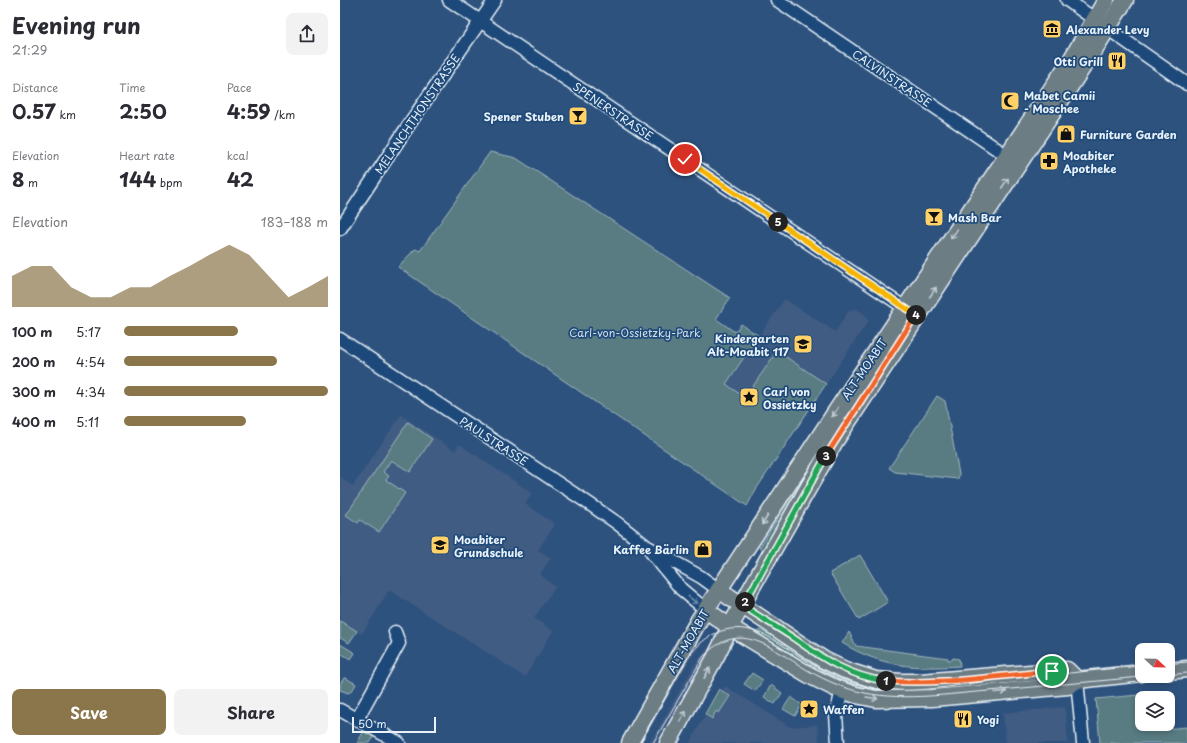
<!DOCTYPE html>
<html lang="en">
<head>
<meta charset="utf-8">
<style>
  body { margin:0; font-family:"Playpen Sans",sans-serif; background:#f2f2f3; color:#2b2b33; height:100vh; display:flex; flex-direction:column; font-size:15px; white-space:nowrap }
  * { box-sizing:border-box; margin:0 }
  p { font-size:13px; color:#7c7c81 }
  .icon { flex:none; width:22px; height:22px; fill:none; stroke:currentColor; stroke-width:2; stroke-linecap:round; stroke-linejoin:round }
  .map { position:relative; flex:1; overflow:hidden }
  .details { display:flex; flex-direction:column; background:#fff; width:340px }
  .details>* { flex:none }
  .needle { width:26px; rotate:112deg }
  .buttons { position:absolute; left:795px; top:643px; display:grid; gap:8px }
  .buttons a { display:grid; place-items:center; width:40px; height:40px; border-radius:8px; background:#fff; box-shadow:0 2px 6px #0003; font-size:20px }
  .scale { position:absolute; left:12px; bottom:10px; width:84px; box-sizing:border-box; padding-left:4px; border:2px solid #e8f1f8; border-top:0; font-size:11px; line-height:14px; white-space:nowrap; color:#e8f1f8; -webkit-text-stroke:3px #1f4a7a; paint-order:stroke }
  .pin { position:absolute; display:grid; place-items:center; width:34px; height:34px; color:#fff; margin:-17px; border:2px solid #fff; border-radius:50%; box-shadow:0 1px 4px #0007 }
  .km { position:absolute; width:20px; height:20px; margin:-10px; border-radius:50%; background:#222; color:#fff; font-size:11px; line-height:20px; text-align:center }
  .round { display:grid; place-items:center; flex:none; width:42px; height:42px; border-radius:8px; background:#f2f2f3 }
  .summary { display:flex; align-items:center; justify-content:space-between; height:68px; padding:0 12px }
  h1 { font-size:22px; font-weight:700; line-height:30px }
  .stats { display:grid; grid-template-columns:repeat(3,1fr); gap:6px; height:68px; padding:4px 12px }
  .stats div { display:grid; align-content:center }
  .stats b { font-size:20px; font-weight:700 }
  .stats small { font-size:11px; font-weight:400 }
  .stats p { font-size:11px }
  .chart { height:112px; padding:8px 12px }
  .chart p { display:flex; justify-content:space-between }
  .chart svg { width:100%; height:72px; margin-top:4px; fill:#8a764a; opacity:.7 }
  .primary-button { display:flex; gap:8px; margin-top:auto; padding:8px 12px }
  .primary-button a { flex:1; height:46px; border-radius:8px; background:#8a764a; color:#fff; font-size:16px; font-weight:700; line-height:46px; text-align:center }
  .primary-button a+a { background:#f2f2f3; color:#2b2b33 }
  ul { padding:0 12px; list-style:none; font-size:13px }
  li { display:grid; grid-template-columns:64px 48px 1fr; align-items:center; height:30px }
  li i { height:10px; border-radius:5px; background:#8a764a }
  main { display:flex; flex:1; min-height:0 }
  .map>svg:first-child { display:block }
  .built { fill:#415c83 }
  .green { fill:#597c82; stroke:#a0b6bd }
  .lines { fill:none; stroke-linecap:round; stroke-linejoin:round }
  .minor-casing { stroke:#e8f1f8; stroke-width:15 }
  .major-casing { stroke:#e8f1f8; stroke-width:19 }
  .minor { stroke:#1f4a7a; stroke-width:12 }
  .major { stroke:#6d7d84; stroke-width:16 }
  .tram { stroke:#e8f1f8; stroke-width:1 }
  .oneway { stroke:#c3ced5 }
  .oneway2 { stroke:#6f8dac }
  .split-1-casing { stroke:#fff; stroke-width:8 }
  .split-2-casing { stroke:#fff; stroke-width:8 }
  .split-3-casing { stroke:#fff; stroke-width:8 }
  .split-4-casing { stroke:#fff; stroke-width:8 }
  .split-5-casing { stroke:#fff; stroke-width:8 }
  .split-6-casing { stroke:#fff; stroke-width:8 }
  .split-1 { stroke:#f0652b; stroke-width:5 }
  .split-2 { stroke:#22a559; stroke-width:5 }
  .split-3 { stroke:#22a559; stroke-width:5 }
  .split-4 { stroke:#f0652b; stroke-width:5 }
  .split-5 { stroke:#f5b400; stroke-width:5 }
  .split-6 { stroke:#f5b400; stroke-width:5 }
  .labels { text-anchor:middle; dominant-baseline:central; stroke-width:3.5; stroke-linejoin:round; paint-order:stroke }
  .poi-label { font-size:11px; font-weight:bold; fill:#e8f1f8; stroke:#1f4a7a; text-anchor:start }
  .street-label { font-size:11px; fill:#e8f1f8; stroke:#1f4a7a }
  .park-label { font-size:11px; fill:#d3dfe6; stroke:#1f4a7a }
</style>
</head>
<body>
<main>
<section class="details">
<div class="summary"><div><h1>Evening run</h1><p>21:29</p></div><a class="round"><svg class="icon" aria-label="share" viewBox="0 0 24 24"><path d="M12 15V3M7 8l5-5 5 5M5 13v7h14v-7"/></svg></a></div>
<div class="stats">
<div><p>Distance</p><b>0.57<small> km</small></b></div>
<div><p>Time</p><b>2:50</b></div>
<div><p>Pace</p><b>4:59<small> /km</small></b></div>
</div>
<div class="stats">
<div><p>Elevation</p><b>8<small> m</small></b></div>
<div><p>Heart rate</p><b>144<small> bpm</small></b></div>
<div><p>kcal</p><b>42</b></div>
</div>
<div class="chart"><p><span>Elevation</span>183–188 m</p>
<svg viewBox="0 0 160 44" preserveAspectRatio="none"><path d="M0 44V25L10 19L20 19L30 32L40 38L50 38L60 32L70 32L80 25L90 19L100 12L110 6L120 12L130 25L140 38L150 32L160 25V44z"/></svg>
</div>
<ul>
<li><b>100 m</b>5:17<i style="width:56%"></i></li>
<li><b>200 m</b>4:54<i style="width:75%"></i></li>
<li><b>300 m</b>4:34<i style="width:100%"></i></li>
<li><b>400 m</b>5:11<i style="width:60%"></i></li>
</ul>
<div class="primary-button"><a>Save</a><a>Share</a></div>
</section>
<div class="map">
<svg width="847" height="743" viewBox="0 0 847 743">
  <rect width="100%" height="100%" fill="#2e527e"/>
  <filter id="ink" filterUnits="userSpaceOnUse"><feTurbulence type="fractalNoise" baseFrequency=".025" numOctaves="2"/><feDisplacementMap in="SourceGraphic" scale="8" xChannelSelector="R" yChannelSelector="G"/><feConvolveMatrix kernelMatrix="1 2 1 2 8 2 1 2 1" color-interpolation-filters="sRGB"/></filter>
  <g filter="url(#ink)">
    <g class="built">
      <polygon points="445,299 495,332 510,309 513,311 515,308 528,317 527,319 529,320 486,384 437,351 405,398 385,384"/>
      <polygon points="61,415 115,451 119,444 192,493 185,504 215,524 198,550 211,558 200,574 215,587 194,618 213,631 185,677 49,590 22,634 0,621 0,477 13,486"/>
      <polygon points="358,640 363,643 349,660 301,743 296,743 351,649"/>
      <polygon points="369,647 371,648 316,743 310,743 355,664"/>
      <polygon points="385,686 450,727 477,725 479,743 350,743 361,722"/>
      <polygon points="725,707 728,743 666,743 663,713"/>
    </g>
    <g class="green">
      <polygon points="150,152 176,158 390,298 376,319 395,332 401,324 419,336 417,338 386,384 405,398 437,351 486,384 415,491 407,506 58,267 75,249 80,251"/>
      <polygon points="559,326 425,553 419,548 444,509 472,460"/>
      <polygon points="597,396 605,401 619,474 618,479 555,472 549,468"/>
      <polygon points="68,422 92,439 70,472 51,460 43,472 49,476 46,480 65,493 39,532 20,520 18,523 6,515"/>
      <polygon points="520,555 548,602 519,620 490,573"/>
      <polygon points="0,621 17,631 9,643 0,638"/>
      <polygon points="419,630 428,634 429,631 569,687 569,695 556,695 508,686 468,667 418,634"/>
      <path d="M509,632l7,14 92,12v2h4l1,-2 6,1 1,7c-46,3 -78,1 -118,-23z"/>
      <polygon points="0,644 15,653 11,659 0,653"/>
      <polygon points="412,673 423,680 415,691 404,684"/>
      <polygon points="4,678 6,678 16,684 12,691 8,693 0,690 0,684"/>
      <polygon points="431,685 442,693 435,704 424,697"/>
      <polygon points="379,689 390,696 379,713 376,711 372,719 365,714"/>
      <polygon points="809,694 810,698 802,698 802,724 812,724 813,730 847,727 847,743 760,743 756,699"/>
      <polygon points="451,697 462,705 455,716 443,709"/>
      <polygon points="25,729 35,734 30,743 17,743"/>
    </g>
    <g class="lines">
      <g class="minor-casing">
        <g id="minor">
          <polyline points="109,0 571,312"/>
          <polyline points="437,0 667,156"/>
          <polyline points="727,0 847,84"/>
          <polyline points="0,229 72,120 155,0"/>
          <polyline points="0,339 248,503 277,523 306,546 361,577 379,590"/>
          <polyline points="311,552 341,589 366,610"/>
          <polyline points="737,680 743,743"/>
          <polyline points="0,710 59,743"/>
          <polyline points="17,719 59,643 55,632"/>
          <polyline points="498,743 496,715 502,690"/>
        </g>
      </g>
      <g class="major-casing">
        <g id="major">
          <polyline points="379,590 484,660 505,670 536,680 562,682 581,682 727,670 737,680"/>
          <polyline points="366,610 390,627 469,675 495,688 516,695 536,699 592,698 728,686 737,680 802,673"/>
          <polyline points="828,671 847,669"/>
          <polyline points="290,743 359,620 497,410 731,60 766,0"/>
          <polyline points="328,743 376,656 390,627 413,585 495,441 754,50 785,0"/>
        </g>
      </g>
      <use href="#minor" class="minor"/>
      <use href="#major" class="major"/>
      <g class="tram">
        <polyline points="828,664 847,662"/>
        <polyline points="828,675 847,673"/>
        <path d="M299,743l48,-84c15,-22 36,-35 63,-29 16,3 30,14 43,22 22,15 44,28 70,34 47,11 97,-2 144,-8 18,-2 36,-3 54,-4 27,-3 54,-6 81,-8"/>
        <path d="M313,743l50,-86c37,-40 70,-7 106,14 18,10 36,18 56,22 41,8 83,1 124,-2 55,-5 109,-10 163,-15"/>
      </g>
    </g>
    <defs><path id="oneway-shaft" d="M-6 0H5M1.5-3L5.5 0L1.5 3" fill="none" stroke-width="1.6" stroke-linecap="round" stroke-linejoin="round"/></defs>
    <g class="oneway">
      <use href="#oneway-shaft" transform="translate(665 183) rotate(-56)"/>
      <use href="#oneway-shaft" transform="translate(614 234) rotate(124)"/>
      <use href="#oneway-shaft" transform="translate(593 292) rotate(-56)"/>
      <use href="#oneway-shaft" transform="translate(495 412) rotate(123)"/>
      <use href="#oneway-shaft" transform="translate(425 520) rotate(123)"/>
      <use href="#oneway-shaft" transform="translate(367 673) rotate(-61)"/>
      <use href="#oneway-shaft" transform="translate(661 692) rotate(-5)"/>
      <use href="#oneway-shaft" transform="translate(532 698) rotate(9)"/>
      <use href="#oneway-shaft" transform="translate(343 716) rotate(-60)"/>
    </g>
    <use class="oneway2" href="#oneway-shaft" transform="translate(353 600) rotate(37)"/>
  </g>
  <g class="lines" filter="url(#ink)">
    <g class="split-1-casing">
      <path id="split-1" d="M546,681c55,4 111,-5 166,-10"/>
    </g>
    <g class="split-2-casing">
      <path id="split-2" d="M405,602l-2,4c17,11 35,22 52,33 28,20 56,38 91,42"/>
    </g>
    <g class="split-3-casing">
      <polyline id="split-3" points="405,602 486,456"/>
    </g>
    <g class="split-4-casing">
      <polyline id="split-4" points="486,456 576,315"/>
    </g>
    <g class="split-5-casing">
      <polyline id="split-5" points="438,222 576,315"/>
    </g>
    <g class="split-6-casing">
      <polyline id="split-6" points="345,159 438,222"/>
    </g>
    <use href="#split-1" class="split-1"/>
    <use href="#split-2" class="split-2"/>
    <use href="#split-3" class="split-3"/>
    <use href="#split-4" class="split-4"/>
    <use href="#split-5" class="split-5"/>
    <use href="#split-6" class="split-6"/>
  </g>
  <defs>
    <g id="museum-square" transform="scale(1)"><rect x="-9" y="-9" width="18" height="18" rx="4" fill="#ffd166" stroke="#1f4a7a"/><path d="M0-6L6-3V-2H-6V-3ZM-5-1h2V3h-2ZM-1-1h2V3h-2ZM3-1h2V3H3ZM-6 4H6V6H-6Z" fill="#111"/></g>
    <g id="restaurant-square" transform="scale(1)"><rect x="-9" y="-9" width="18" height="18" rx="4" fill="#ffd166" stroke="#1f4a7a"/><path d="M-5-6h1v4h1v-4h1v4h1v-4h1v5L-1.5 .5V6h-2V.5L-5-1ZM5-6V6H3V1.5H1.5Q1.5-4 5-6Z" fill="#111"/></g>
    <g id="mosque-square" transform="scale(1)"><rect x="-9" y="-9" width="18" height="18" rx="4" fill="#ffd166" stroke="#1f4a7a"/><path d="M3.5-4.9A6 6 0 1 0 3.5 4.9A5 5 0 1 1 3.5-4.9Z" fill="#111"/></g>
    <g id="bar-square" transform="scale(1)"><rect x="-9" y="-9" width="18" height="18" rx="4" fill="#ffd166" stroke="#1f4a7a"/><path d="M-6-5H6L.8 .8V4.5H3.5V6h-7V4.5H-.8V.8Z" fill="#111"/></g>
    <g id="shop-square" transform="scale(1)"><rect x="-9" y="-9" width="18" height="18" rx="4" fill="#ffd166" stroke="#1f4a7a"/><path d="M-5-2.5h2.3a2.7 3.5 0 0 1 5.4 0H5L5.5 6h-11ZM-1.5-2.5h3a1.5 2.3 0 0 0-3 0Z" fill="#111"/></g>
    <g id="pharmacy-square" transform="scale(1)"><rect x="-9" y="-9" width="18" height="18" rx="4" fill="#ffd166" stroke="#1f4a7a"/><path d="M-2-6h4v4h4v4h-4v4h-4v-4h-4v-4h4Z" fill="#111"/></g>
    <g id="school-square" transform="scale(1)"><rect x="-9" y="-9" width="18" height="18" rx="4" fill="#ffd166" stroke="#1f4a7a"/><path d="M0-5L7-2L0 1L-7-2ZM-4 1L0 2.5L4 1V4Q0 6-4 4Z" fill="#111"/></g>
    <g id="sight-square" transform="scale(1)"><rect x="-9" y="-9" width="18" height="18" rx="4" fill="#ffd166" stroke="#1f4a7a"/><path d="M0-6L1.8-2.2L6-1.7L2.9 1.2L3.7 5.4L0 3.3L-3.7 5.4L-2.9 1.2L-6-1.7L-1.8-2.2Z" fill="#111"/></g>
  </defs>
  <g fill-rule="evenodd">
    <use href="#museum-square" x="712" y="29"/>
    <use href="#restaurant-square" x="777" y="61"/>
    <use href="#mosque-square" x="670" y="101"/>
    <use href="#bar-square" x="238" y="116"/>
    <use href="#shop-square" x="726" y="134"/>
    <use href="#pharmacy-square" x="709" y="161"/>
    <use href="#bar-square" x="594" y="217"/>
    <use href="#school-square" x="463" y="344"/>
    <use href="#sight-square" x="409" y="397"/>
    <use href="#school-square" x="100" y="545"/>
    <use href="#shop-square" x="363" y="549"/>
    <use href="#sight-square" x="469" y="709"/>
    <use href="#restaurant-square" x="623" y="719"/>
  </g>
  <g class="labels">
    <g class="poi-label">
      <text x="726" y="29">Alexander Levy</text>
      <text x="763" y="61" text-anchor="end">Otti Grill</text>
      <text x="684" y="95">Mabet Camii<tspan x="684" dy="13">- Moschee</tspan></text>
      <text x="224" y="116" text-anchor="end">Spener Stuben</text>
      <text x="740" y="134">Furniture Garden</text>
      <text x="723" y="155">Moabiter<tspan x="723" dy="13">Apotheke</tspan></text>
      <text x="608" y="217">Mash Bar</text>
      <text x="449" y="338" text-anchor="end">Kindergarten<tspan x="449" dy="13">Alt-Moabit 117</tspan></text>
      <text x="423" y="391">Carl von<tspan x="423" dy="13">Ossietzky</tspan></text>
      <text x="114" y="539">Moabiter<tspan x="114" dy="13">Grundschule</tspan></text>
      <text x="349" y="549" text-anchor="end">Kaffee Bärlin</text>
      <text x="483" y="709">Waffen</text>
      <text x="637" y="719">Yogi</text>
    </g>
    <g class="street-label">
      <text transform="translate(552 78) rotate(34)">CALVINSTRASSE</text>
      <text transform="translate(273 111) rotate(34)">SPENERSTRASSE</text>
      <text transform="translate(77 114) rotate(-56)">MELANCHTHONSTRASSE</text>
      <text transform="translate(524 369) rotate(-56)">ALT-MOABIT</text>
      <text transform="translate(154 441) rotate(33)">PAULSTRASSE</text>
      <text transform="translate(348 641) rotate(-60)">ALT-MOABIT</text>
    </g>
    <g class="park-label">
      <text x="295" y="332">Carl-von-Ossietzky-Park</text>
    </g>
  </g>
</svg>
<div class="buttons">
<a><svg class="needle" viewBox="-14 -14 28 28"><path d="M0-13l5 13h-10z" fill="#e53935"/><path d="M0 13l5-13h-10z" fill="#7c7c81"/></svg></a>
<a><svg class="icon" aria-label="layers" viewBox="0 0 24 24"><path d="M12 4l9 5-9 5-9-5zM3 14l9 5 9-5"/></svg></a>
</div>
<div class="scale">50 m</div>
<div class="pin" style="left:712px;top:671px;background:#1e9e55"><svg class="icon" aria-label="arrive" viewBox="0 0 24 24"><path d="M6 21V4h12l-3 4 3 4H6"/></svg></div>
<div class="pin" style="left:345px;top:159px;background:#d93025"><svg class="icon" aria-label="check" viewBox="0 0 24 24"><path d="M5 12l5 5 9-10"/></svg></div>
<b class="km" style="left:546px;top:681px">1</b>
<b class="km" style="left:405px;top:602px">2</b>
<b class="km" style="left:486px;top:456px">3</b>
<b class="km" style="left:576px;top:315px">4</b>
<b class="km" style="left:438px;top:222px">5</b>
</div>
</main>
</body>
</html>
